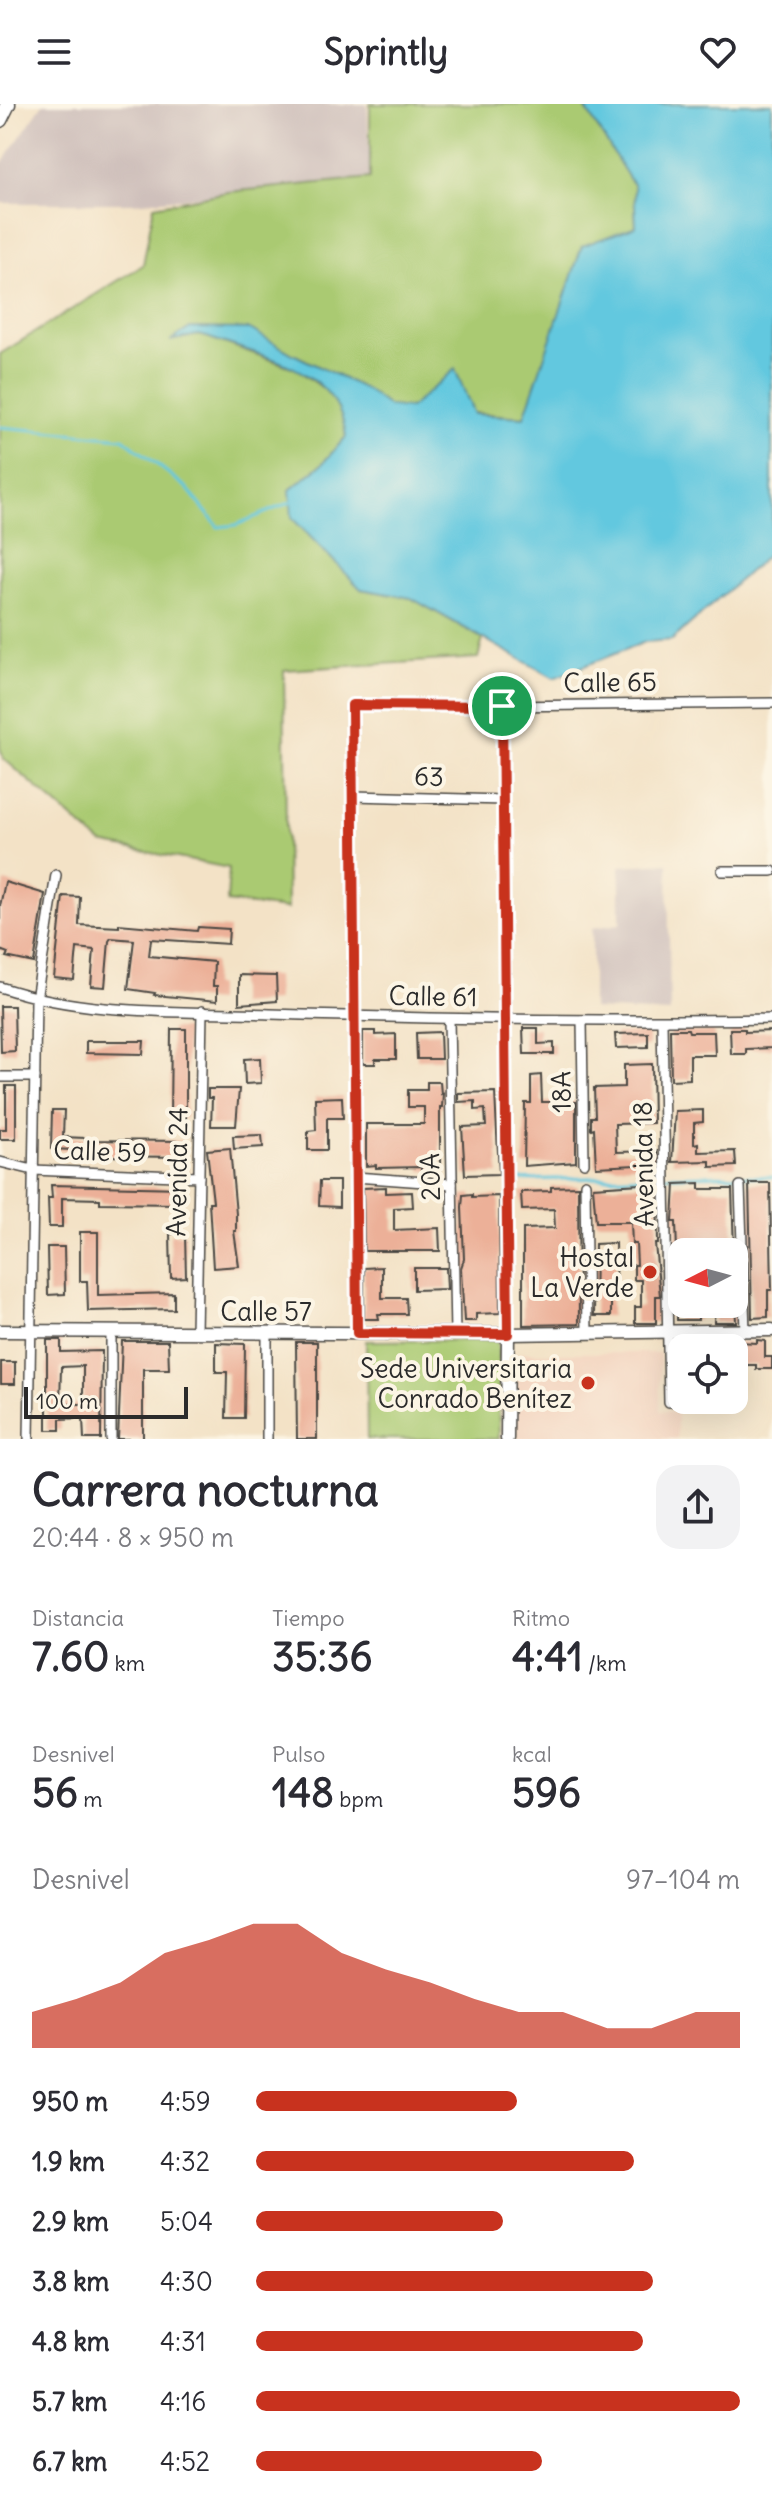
<!DOCTYPE html>
<html lang="es">
<head>
<meta charset="utf-8">
<style>
  body { margin:0; font-family:Delius,sans-serif; background:#f2f2f3; color:#2b2b33; height:100vh; display:flex; flex-direction:column; font-size:30px; white-space:nowrap }
  * { box-sizing:border-box; margin:0 }
  p { font-size:26px; color:#7c7c81 }
  .icon { flex:none; width:44px; height:44px; fill:none; stroke:currentColor; stroke-width:2; stroke-linecap:round; stroke-linejoin:round }
  .map { position:relative; height:1335px; overflow:hidden }
  .drawer { display:flex; flex-direction:column; background:#fff; flex:1 }
  .drawer>* { flex:none }
  .needle { width:52px; rotate:264deg }
  .fabs { position:absolute; left:668px; top:1134px; display:grid; gap:16px }
  .fabs a { display:grid; place-items:center; width:80px; height:80px; border-radius:16px; background:#fff; box-shadow:0 8px 32px #0002; font-size:40px }
  .scale { position:absolute; left:24px; bottom:20px; width:164px; box-sizing:border-box; padding-left:8px; border:4px solid #2b2b2b; border-top:0; font-size:22px; line-height:28px; white-space:nowrap; color:#2b2b2b; -webkit-text-stroke:6px #fcf5e5; paint-order:stroke }
  .pin { position:absolute; display:grid; place-items:center; width:68px; height:68px; color:#fff; margin:-34px; border:4px solid #fff; border-radius:50%; box-shadow:0 2px 8px #0007 }
  .round { display:grid; place-items:center; flex:none; width:84px; height:84px; border-radius:24px; background:#f2f2f3 }
  .summary { display:flex; align-items:center; justify-content:space-between; height:136px; padding:0 32px }
  h1 { font-size:44px; font-weight:700; line-height:60px }
  .figures { display:grid; grid-template-columns:repeat(3,1fr); gap:12px; height:136px; padding:8px 32px }
  .figures div { display:grid; align-content:center }
  .figures b { font-size:40px; font-weight:700 }
  .figures small { font-size:22px; font-weight:400 }
  .figures p { font-size:22px }
  .chart { height:224px; padding:16px 32px }
  .chart p { display:flex; justify-content:space-between }
  .chart svg { width:100%; height:144px; margin-top:8px; fill:#c8321e; opacity:.7 }
  ul { padding:0 32px; list-style:none; font-size:26px }
  li { display:grid; grid-template-columns:128px 96px 1fr; align-items:center; height:60px }
  li i { height:20px; border-radius:10px; background:#c8321e }
  header { display:flex; justify-content:space-between; align-items:center; height:104px; padding:0 32px; background:#fff; font-size:36px; font-weight:700 }
  .map>svg:first-child { display:block }
  .built { fill:#f3d4bf }
  .industrial { fill:#cfc0bb }
  .green { fill:#aaca72; stroke:#6a7a4e; stroke-width:2 }
  .water { fill:#62c8df; stroke:#467a85; stroke-width:2 }
  .lines { fill:none; stroke-linecap:round; stroke-linejoin:round }
  .stream { stroke:#62c8df; stroke-width:3 }
  .building { fill:#ecb098; fill-rule:evenodd }
  .minor-casing { stroke:#494642; stroke-width:12 }
  .tertiary-casing { stroke:#494642; stroke-width:15 }
  .secondary-casing { stroke:#494642; stroke-width:17 }
  .minor { stroke:#fff; stroke-width:9 }
  .tertiary { stroke:#fff; stroke-width:12 }
  .secondary { stroke:#fff; stroke-width:14 }
  .route-casing { stroke:#fff; stroke-width:16 }
  .route { stroke:#c8321e; stroke-width:10 }
  .poi-dot { fill:#c8321e; stroke:#fcf5e5; stroke-width:3 }
  .labels { text-anchor:middle; dominant-baseline:central; stroke-width:8; stroke-linejoin:round; paint-order:stroke }
  .street-label { font-size:26px; fill:#2b2b2b; stroke:#fcf5e5 }
  .poi-label { font-size:26px; fill:#2b2b2b; stroke:#fcf5e5; text-anchor:end }
</style>
</head>
<body>
<header><svg class="icon" aria-label="menu" viewBox="0 0 24 24"><path d="M4 6h16M4 12h16M4 18h16"/></svg>Sprintly<svg class="icon" aria-label="heart" viewBox="0 0 24 24"><path d="M12 20l-8-8c-3-5 5-10 8-4 3-6 11-1 8 4z"/></svg></header>
<div class="map">
<svg width="772" height="1335" viewBox="0 0 772 1335">
  <rect width="100%" height="100%" fill="#fcf5e5"/>
  <filter id="ink" filterUnits="userSpaceOnUse"><feTurbulence type="fractalNoise" baseFrequency=".0125" numOctaves="2"/><feDisplacementMap in="SourceGraphic" scale="16" xChannelSelector="R" yChannelSelector="G"/><feConvolveMatrix kernelMatrix="1 2 1 2 8 2 1 2 1" color-interpolation-filters="sRGB"/></filter>
  <filter id="wash" filterUnits="userSpaceOnUse"><feTurbulence type="fractalNoise" baseFrequency=".006" numOctaves="4" result="noise"/><feDisplacementMap in="SourceGraphic" scale="32" xChannelSelector="R" yChannelSelector="G"/><feGaussianBlur stdDeviation="1.8" result="paint"/><feColorMatrix in="noise" values="0 0 0 0 0 0 0 0 0 0 0 0 0 0 0 0 0 1.4 0 .05"/><feComposite in="paint" operator="in"/></filter>
  <g filter="url(#wash)">
    <rect width="100%" height="100%" fill="#f3e2c6"/>
    <polygon class="built" points="517,1249 660,1249 660,1307 677,1308 677,1335 517,1335"/>
    <g class="industrial">
      <polygon points="43,0 367,0 370,74 134,99 0,99 0,62"/>
      <polygon points="668,759 670,909 592,905 592,824 620,820 620,762"/>
    </g>
    <g class="green">
      <polygon points="370,0 583,0 634,82 636,122 546,251 524,313 388,302 367,286 293,250 250,226 190,224 173,236 198,231 207,233 297,265 332,291 344,312 346,333 322,360 290,386 361,485 411,494 483,535 478,554 284,566 287,805 227,798 229,764 101,739 4,655 0,644 0,250 143,161 154,102 228,88 370,74"/>
      <polygon points="498,1236 499,1335 367,1335 366,1237"/>
    </g>
    <path class="water" d="M583,0h189v447l-100,89 -27,2 -91,36 -143,-80 -50,-9 -69,-71 -2,-28 32,-26 24,-27c-7,-70 -84,-80 -139,-100l-9,-2 -28,6 20,-13 60,1 43,25 74,36 21,16 22,2 45,-39 19,45 50,3 58,-171 54,-20 -2,-40z"/>
    <g class="lines">
      <g class="stream">
        <polyline points="0,323 123,334 187,384 218,423 236,421 291,398"/>
        <polyline points="517,1076 708,1071 772,1073"/>
      </g>
    </g>
    <g id="blocks">
      <g class="building">
        <polygon points="5,778 45,790 34,859 6,853 8,849 0,846 0,802"/>
        <polygon points="63,792 80,793 79,821 119,823 119,820 197,827 198,823 229,825 228,840 151,835 149,852 214,858 213,882 217,882 217,897 154,891 155,889 128,885 134,836 111,834 109,837 105,883 91,882 94,846 77,844 74,876 54,874"/>
        <polygon points="239,871 276,872 277,897 239,900"/>
        <polygon points="0,902 14,902 15,947 1,948"/>
        <polygon points="523,924 538,924 538,940 554,939 554,950 524,950"/>
        <polygon points="171,925 186,925 186,1014 170,1014"/>
        <polygon points="670,925 688,925 689,928 714,928 715,951 690,951 690,975 671,976"/>
        <polygon points="730,925 745,925 745,928 772,927 772,944 746,945 746,950 731,950"/>
        <polygon points="363,927 375,927 375,931 396,930 396,955 375,955 375,960 363,960"/>
        <polygon points="440,928 441,955 417,955 416,929"/>
        <polygon points="648,929 648,943 616,944 615,930"/>
        <polygon points="86,937 144,937 143,950 86,949"/>
        <polygon points="260,954 261,979 245,980 244,955"/>
        <polygon points="652,960 653,1019 615,1020 616,1048 657,1047 657,1060 596,1063 594,1024 591,1025 591,1013 595,1013 594,984 624,983 624,961"/>
        <polygon points="541,971 542,998 576,998 576,1058 524,1062 525,999 531,999 531,972"/>
        <polygon points="427,978 440,978 441,990 443,989 442,1003 440,1003 440,1067 421,1067 421,1063 376,1064 376,1061 366,1062 366,1020 424,1020 424,1003 408,1003 408,986 427,986"/>
        <polygon points="6,982 16,982 16,1035 0,1035 0,1025 6,1025"/>
        <polygon points="208,985 239,985 236,1022 211,1022 212,994 208,994"/>
        <polygon points="495,988 499,1070 465,1071 462,1023 486,1022 485,1005 475,1006 475,997 458,998 458,989"/>
        <polygon points="342,993 343,1014 327,1014 327,1046 308,1046 308,1027 316,1026 315,994"/>
        <polygon points="52,1006 64,1006 63,1033 85,1034 85,1036 183,1037 183,1053 98,1052 98,1047 51,1045"/>
        <polygon points="703,1006 703,1018 694,1019 694,1040 698,1039 698,1048 735,1047 736,1062 710,1063 710,1057 672,1058 675,1007"/>
        <polygon points="262,1031 263,1043 234,1045 233,1032"/>
        <polygon points="230,1044 236,1110 236,1127 234,1127 239,1162 213,1164 209,1098 213,1098 207,1046"/>
        <polygon points="320,1077 339,1077 339,1103 319,1102"/>
        <polygon points="657,1079 658,1140 655,1140 660,1192 656,1192 656,1219 635,1219 635,1203 641,1203 641,1176 634,1176 634,1161 637,1161 636,1140 632,1140 631,1118 596,1118 593,1083"/>
        <polygon points="700,1079 700,1085 732,1085 734,1148 677,1148 676,1118 673,1118 675,1080"/>
        <polygon points="749,1079 770,1079 772,1186 768,1186 768,1213 752,1214"/>
        <polygon points="51,1081 182,1084 182,1100 100,1099 100,1095 62,1094 62,1123 49,1123 48,1094 52,1094"/>
        <polygon points="578,1082 579,1220 523,1221 523,1125 555,1124 554,1105 522,1106 521,1088 551,1087 551,1083"/>
        <polygon points="386,1083 386,1089 412,1088 413,1103 394,1104 394,1126 439,1124 440,1147 364,1147 363,1084"/>
        <polygon points="472,1090 472,1093 499,1092 500,1209 476,1210 476,1217 464,1217 461,1164 464,1155 462,1103 463,1091"/>
        <polygon points="80,1128 98,1128 98,1191 174,1189 174,1205 88,1207 87,1177 80,1177"/>
        <polygon points="170,1130 185,1130 186,1173 171,1174"/>
        <polygon points="615,1139 616,1192 611,1192 611,1212 594,1212 595,1140"/>
        <polygon points="47,1143 64,1143 65,1190 48,1191"/>
        <polygon points="382,1163 382,1194 406,1194 407,1210 378,1210 379,1215 364,1215 364,1164"/>
        <polygon points="414,1164 446,1164 447,1185 414,1186"/>
        <polygon points="734,1177 736,1218 714,1218 715,1200 734,1200"/>
        <rect x="677" y="1200" width="21" height="16"/>
        <path d="M47,1236h14v12l41,-1 -1,88h-17l-1,-21 -23,1v11h-13zM83,1262v38h-23l1,-37z"/>
        <polygon points="757,1236 765,1237 765,1253 772,1253 772,1265 756,1265 756,1261 737,1261 737,1238 757,1239"/>
        <polygon points="122,1237 168,1237 169,1265 143,1265 143,1335 118,1335"/>
        <polygon points="296,1238 317,1238 317,1335 297,1335"/>
        <polygon points="216,1239 245,1240 244,1314 226,1314 227,1268 216,1268"/>
        <rect x="1" y="1258" width="14" height="22"/>
      </g>
    </g>
  </g>
  <g filter="url(#ink)">
    <use href="#blocks" fill-opacity="0" stroke="#494642" stroke-width="2"/>
    <g class="lines">
      <g class="minor-casing">
        <g id="minor">
          <polyline points="502,602 508,1230"/>
          <polyline points="353,692 503,696"/>
          <polyline points="722,767 772,767"/>
          <path d="M0,883c86,29 180,24 270,27 167,5 334,8 502,5"/>
          <polyline points="449,915 455,1230"/>
          <polyline points="582,916 584,1059"/>
          <polyline points="662,917 669,1298"/>
          <polyline points="0,973 35,973"/>
          <polyline points="0,1058 33,1066 199,1073"/>
          <polyline points="355,1073 452,1080"/>
          <polyline points="585,1080 587,1229"/>
          <polyline points="740,1082 745,1227"/>
          <polyline points="196,1228 202,907"/>
          <polyline points="357,1229 352,601 502,602 772,599"/>
          <polyline points="29,1335 36,895 56,771"/>
          <polyline points="111,1335 111,1228"/>
          <polyline points="267,1335 267,1229"/>
        </g>
      </g>
      <g class="tertiary-casing">
        <g id="tertiary">
          <polyline points="0,1227 508,1230 772,1226"/>
          <polyline points="507,1335 508,1230"/>
        </g>
      </g>
      <g class="secondary-casing">
        <polyline id="secondary" points="0,16 8,0"/>
      </g>
      <use href="#minor" class="minor"/>
      <use href="#tertiary" class="tertiary"/>
      <use href="#secondary" class="secondary"/>
    </g>
  </g>
  <g class="lines" filter="url(#ink)">
    <g class="route-casing">
      <polygon id="route" points="352,601 502,602 508,1230 357,1229"/>
    </g>
    <use href="#route" class="route"/>
  </g>
  <g class="poi-dot">
    <circle cx="650" cy="1168" r="8"/>
    <circle cx="588" cy="1279" r="8"/>
  </g>
  <g class="labels">
    <g class="street-label">
      <text transform="translate(610 578) rotate(-1)">Calle 65</text>
      <text transform="translate(429 672) rotate(2)">63</text>
      <text transform="translate(433 892) rotate(1)">Calle 61</text>
      <text transform="translate(561 988) rotate(-91)">18A</text>
      <text transform="translate(100 1047) rotate(2)">Calle 59</text>
      <text transform="translate(643 1060) rotate(-91)">Avenida 18</text>
      <text transform="translate(177 1068) rotate(-89)">Avenida 24</text>
      <text transform="translate(430 1073) rotate(-91)">20A</text>
      <text x="266" y="1207">Calle 57</text>
    </g>
    <g class="poi-label">
      <text x="634" y="1153">Hostal<tspan x="634" dy="30">La Verde</tspan></text>
      <text x="572" y="1264">Sede Universitaria<tspan x="572" dy="30">Conrado Benítez</tspan></text>
    </g>
  </g>
</svg>
<div class="fabs">
<a><svg class="needle" viewBox="-14 -14 28 28"><path d="M0-13l5 13h-10z" fill="#e53935"/><path d="M0 13l5-13h-10z" fill="#7c7c81"/></svg></a>
<a><svg class="icon" aria-label="locate" viewBox="0 0 24 24"><circle cx="12" cy="12" r="6"/><path d="M12 2v4M12 18v4M2 12h4M18 12h4"/></svg></a>
</div>
<div class="scale">100 m</div>
<div class="pin" style="left:502px;top:602px;background:#1e9e55"><svg class="icon" aria-label="arrive" viewBox="0 0 24 24"><path d="M6 21V4h12l-3 4 3 4H6"/></svg></div>
</div>
<section class="drawer">
<div class="summary"><div><h1>Carrera nocturna</h1><p>20:44 · 8 × 950 m</p></div><a class="round"><svg class="icon" aria-label="share" viewBox="0 0 24 24"><path d="M12 15V3M7 8l5-5 5 5M5 13v7h14v-7"/></svg></a></div>
<div class="figures">
<div><p>Distancia</p><b>7.60<small> km</small></b></div>
<div><p>Tiempo</p><b>35:36</b></div>
<div><p>Ritmo</p><b>4:41<small> /km</small></b></div>
</div>
<div class="figures">
<div><p>Desnivel</p><b>56<small> m</small></b></div>
<div><p>Pulso</p><b>148<small> bpm</small></b></div>
<div><p>kcal</p><b>596</b></div>
</div>
<div class="chart"><p><span>Desnivel</span>97–104 m</p>
<svg viewBox="0 0 160 44" preserveAspectRatio="none"><path d="M0 44V33L10 29L20 24L30 15L40 11L50 6L60 6L70 15L80 20L90 24L100 29L110 33L120 33L130 38L140 38L150 33L160 33V44z"/></svg>
</div>
<ul>
<li><b>950 m</b>4:59<i style="width:54%"></i></li>
<li><b>1.9 km</b>4:32<i style="width:78%"></i></li>
<li><b>2.9 km</b>5:04<i style="width:51%"></i></li>
<li><b>3.8 km</b>4:30<i style="width:82%"></i></li>
<li><b>4.8 km</b>4:31<i style="width:80%"></i></li>
<li><b>5.7 km</b>4:16<i style="width:100%"></i></li>
<li><b>6.7 km</b>4:52<i style="width:59%"></i></li>
</ul>
</section>
</body>
</html>
